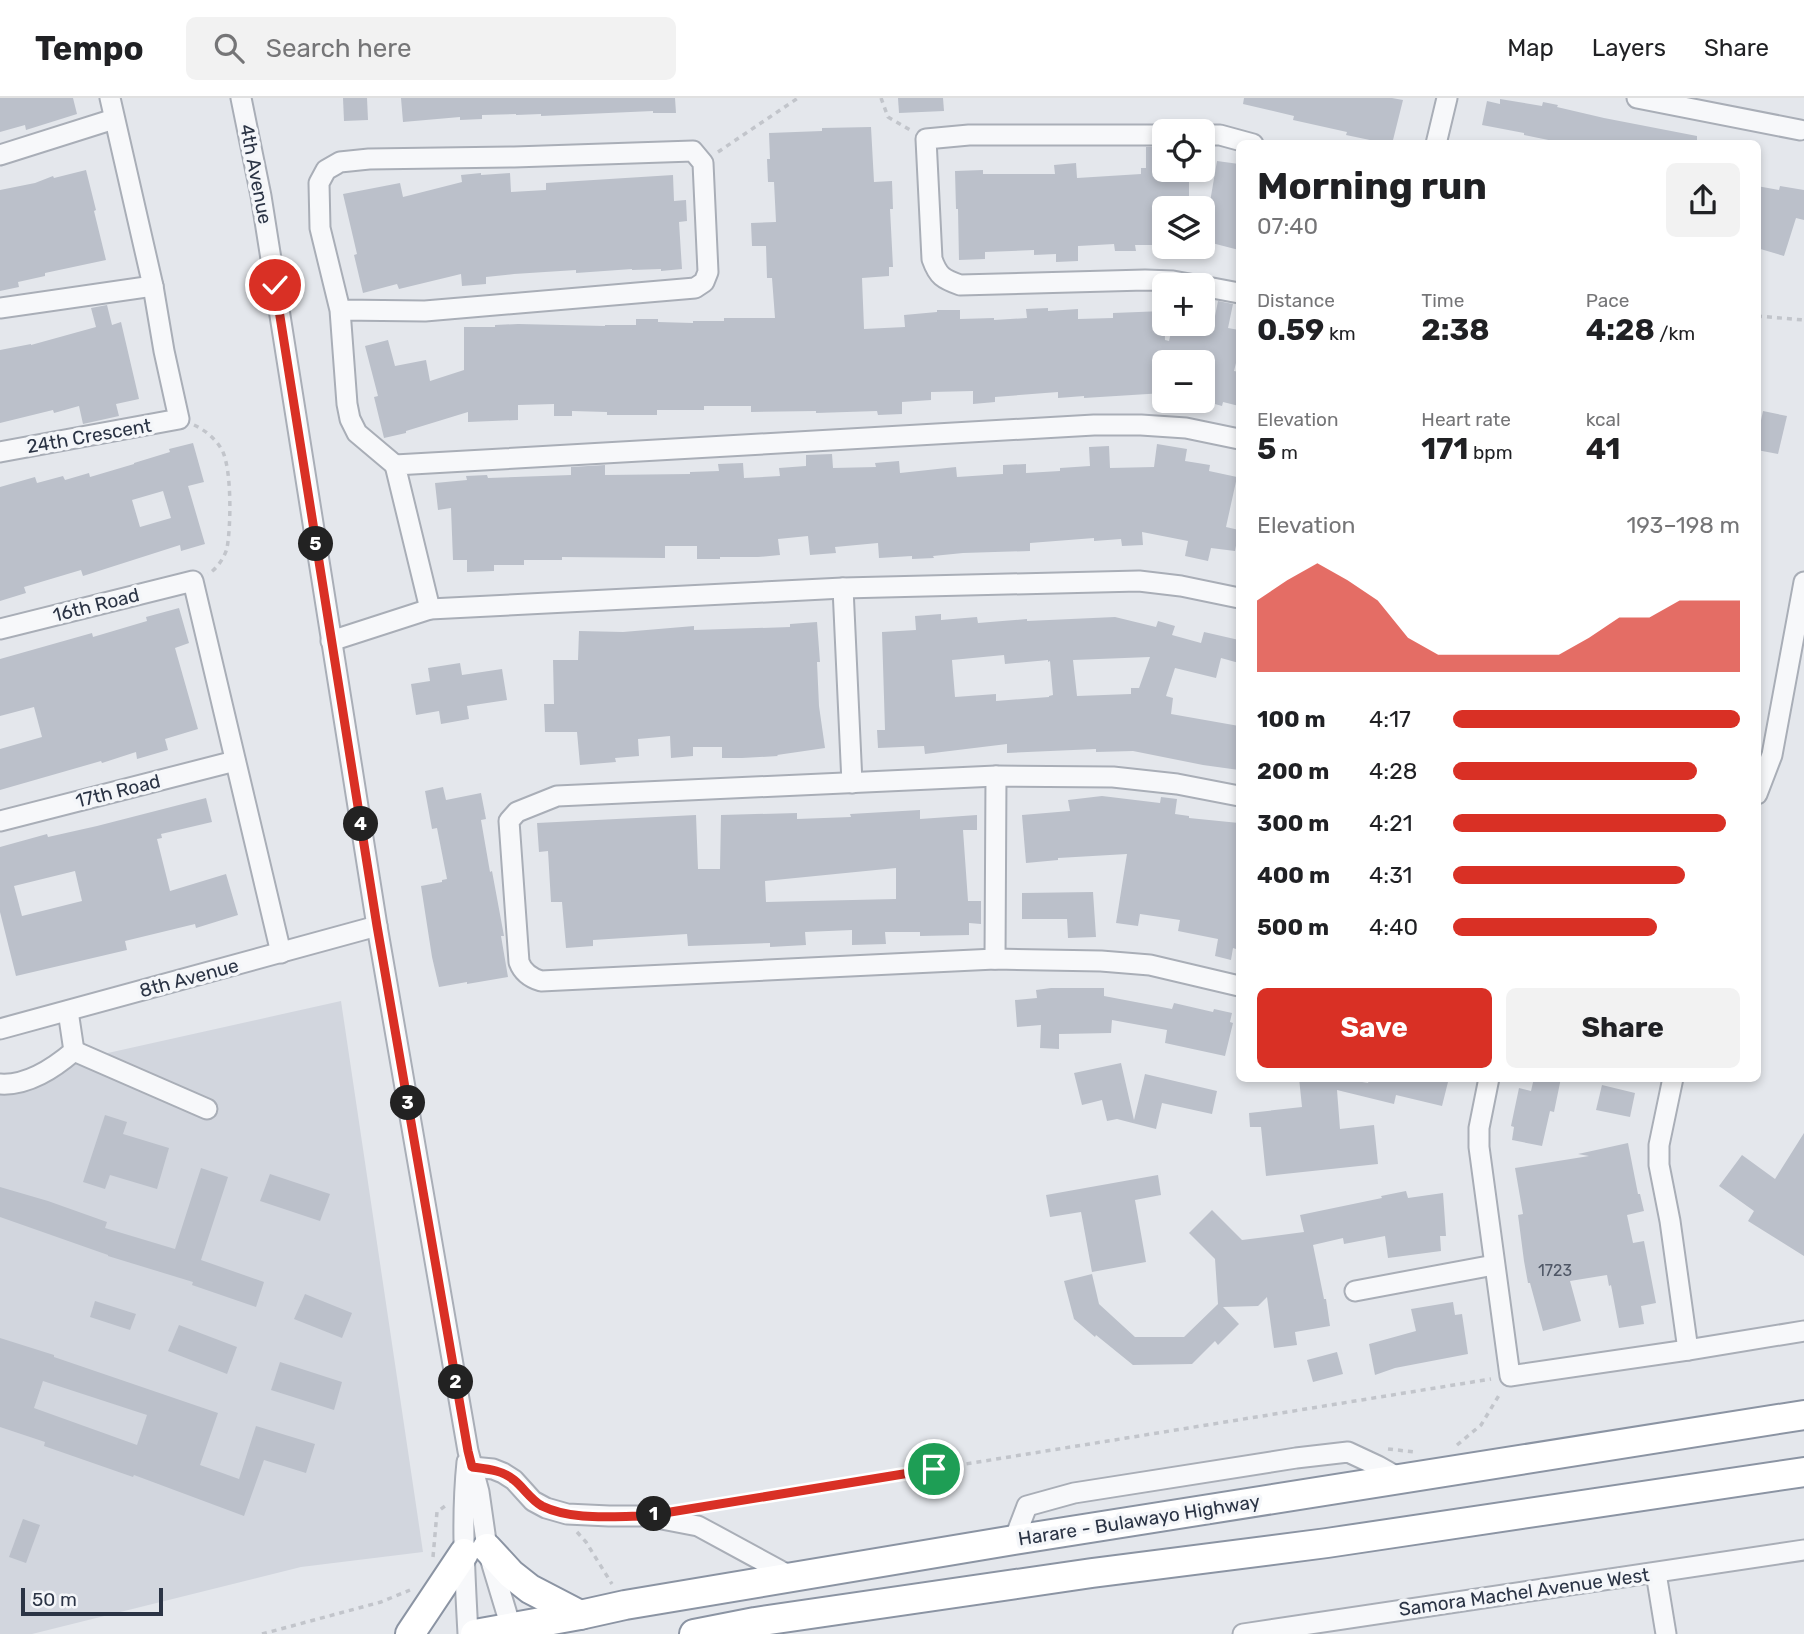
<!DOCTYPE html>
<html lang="en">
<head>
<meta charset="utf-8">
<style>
  body { margin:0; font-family:Rubik,sans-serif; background:#f2f2f2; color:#202124; height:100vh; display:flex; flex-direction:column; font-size:26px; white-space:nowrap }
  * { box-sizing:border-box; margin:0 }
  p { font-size:23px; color:#757577 }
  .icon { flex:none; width:38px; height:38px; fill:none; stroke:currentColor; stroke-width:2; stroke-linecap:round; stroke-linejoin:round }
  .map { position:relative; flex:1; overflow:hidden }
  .sheet { position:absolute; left:1236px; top:42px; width:525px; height:942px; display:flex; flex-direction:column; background:#fff; border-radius:10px; box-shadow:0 4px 10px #0003 }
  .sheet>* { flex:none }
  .controls { position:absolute; left:1152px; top:21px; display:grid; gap:14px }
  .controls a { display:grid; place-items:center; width:63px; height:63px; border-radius:10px; background:#fff; box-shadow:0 4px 10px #0003; font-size:35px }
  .scale { position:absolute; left:21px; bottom:18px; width:142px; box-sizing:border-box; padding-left:7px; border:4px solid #2b3445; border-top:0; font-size:19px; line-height:24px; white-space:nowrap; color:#2b3445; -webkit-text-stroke:5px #f4f6f9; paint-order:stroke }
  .pin { position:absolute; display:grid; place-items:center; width:60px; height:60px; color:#fff; margin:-30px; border:4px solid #fff; border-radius:50%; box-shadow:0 2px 7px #0007 }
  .km { position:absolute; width:35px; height:35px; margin:-18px; border-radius:50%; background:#222; color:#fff; font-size:19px; line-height:35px; text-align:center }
  .round { display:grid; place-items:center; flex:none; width:74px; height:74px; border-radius:10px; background:#f2f2f2 }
  .headline { display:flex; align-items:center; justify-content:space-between; height:119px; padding:0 21px }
  h1 { font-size:38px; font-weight:700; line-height:52px }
  .metrics { display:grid; grid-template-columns:repeat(3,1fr); gap:10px; height:119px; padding:7px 21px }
  .metrics div { display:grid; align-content:center }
  .metrics b { font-size:30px; font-weight:700 }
  .metrics small { font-size:19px; font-weight:400 }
  .metrics p { font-size:19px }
  .chart { height:196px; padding:14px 21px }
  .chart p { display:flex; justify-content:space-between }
  .chart svg { width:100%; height:126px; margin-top:7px; fill:#d93025; opacity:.7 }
  .cta { display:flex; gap:14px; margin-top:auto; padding:14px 21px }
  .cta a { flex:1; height:80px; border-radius:10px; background:#d93025; color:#fff; font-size:28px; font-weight:700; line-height:80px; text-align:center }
  .cta a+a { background:#f2f2f2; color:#202124 }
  ul { padding:0 21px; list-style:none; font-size:23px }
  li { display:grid; grid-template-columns:112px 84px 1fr; align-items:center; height:52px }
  li i { height:18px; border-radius:9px; background:#d93025 }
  header { display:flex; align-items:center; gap:42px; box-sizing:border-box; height:98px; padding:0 35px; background:#fff; border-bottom:2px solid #e0e0e0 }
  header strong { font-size:33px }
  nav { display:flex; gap:38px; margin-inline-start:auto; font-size:24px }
  .search { width:490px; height:63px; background:#f2f2f2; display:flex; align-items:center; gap:18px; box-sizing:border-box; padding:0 24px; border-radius:10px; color:#757577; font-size:26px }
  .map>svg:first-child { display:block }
  .built { fill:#d2d6de }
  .building { fill:#bbc0ca; fill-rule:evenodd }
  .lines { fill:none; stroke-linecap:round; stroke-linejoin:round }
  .minor-casing { stroke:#a9aeb7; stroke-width:23 }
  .highway-casing { stroke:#8b94a3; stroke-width:32 }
  .path { stroke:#c2c5cb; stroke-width:3.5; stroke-dasharray:5 5; stroke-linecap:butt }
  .minor { stroke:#f7f8fa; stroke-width:19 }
  .highway { stroke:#fff; stroke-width:28 }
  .route-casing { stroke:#fff; stroke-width:14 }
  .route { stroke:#d93025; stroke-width:9 }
  .labels { text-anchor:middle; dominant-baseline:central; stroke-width:7; stroke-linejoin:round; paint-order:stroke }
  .number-label { font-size:16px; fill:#4f5766 }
  .street-label { font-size:19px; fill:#2b3445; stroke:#f4f6f9 }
</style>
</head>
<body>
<header>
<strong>Tempo</strong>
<div class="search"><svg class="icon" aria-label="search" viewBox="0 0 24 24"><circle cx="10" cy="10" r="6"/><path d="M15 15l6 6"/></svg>Search here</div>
<nav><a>Map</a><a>Layers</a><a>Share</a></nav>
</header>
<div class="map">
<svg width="1804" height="1536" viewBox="0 0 1804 1536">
  <rect width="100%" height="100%" fill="#e4e7ec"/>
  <polygon class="built" points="341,903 423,1454 301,1469 32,1536 0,1536 0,979"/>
  <g class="building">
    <polygon points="0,0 73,0 77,16 26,32 25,27 0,34"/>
    <polygon points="343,0 367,0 368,22 344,23"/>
    <polygon points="401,0 675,0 676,15 653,15 653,13 541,18 541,16 516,17 516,16 482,17 482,21 460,22 460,19 403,24"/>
    <polygon points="898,0 943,0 944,13 899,15"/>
    <polygon points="1244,0 1392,0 1403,2 1392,46 1389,46 1346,37 1347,34 1293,22 1294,18 1243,6"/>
    <polygon points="1500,1 1542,8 1543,4 1558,7 1557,9 1604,20 1697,38 1697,46 1568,46 1524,37 1524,35 1482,27 1487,3 1500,6"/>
    <polygon points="871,29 874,84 892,83 893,111 890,111 893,169 889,169 889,178 862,180 864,231 905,229 904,217 937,214 937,212 960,212 960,221 994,220 994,222 1027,220 1026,211 1048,210 1048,213 1078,211 1078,221 1113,220 1113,215 1164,213 1165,242 1169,243 1173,226 1202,226 1202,221 1214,223 1218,203 1233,206 1228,230 1239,232 1239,253 1234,273 1239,274 1239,308 1223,304 1222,308 1204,303 1214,264 1164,264 1164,295 1084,300 1084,298 1058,300 1058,294 995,299 995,304 973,306 973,293 931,294 931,302 902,304 902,316 878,317 877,313 816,315 816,313 751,314 751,308 704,308 704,312 657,312 657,317 607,317 607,314 572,313 572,318 554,318 554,306 518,307 518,322 468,324 468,314 406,333 406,335 384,340 374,299 378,298 365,248 388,242 395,268 426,262 430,283 464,272 464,229 495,229 495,227 518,226 605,228 605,227 636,227 636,221 658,221 658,224 693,225 693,223 724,223 724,220 775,220 772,180 767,180 766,148 752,148 751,125 776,124 774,84 768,84 767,61 770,61 769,35 822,33 822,30"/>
    <polygon points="1146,49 1160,49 1160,70 1162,70 1162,75 1189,75 1189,104 1163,105 1163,147 1135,147 1136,153 1115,153 1114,146 1078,148 1078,163 1056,164 1056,156 1034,157 1034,152 985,154 985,161 959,162 958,111 956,111 955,73 983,72 983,76 1055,76 1054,67 1076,65 1077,80 1141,76 1141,70 1146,70"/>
    <polygon points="1217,63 1239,66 1239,152 1204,143 1214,103 1210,104"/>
    <polygon points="86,72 96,112 94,113 106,162 45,175 45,178 18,184 19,189 0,193 0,92 35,85 53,78 54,80"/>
    <polygon points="481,75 481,77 510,75 511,94 546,92 546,85 673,77 674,103 686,102 687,123 679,124 682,171 661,173 661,171 632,172 632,171 576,175 576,172 514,176 486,179 486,186 462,188 461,176 399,191 397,186 363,195 354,157 357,156 343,96 400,85 403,99 462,84 461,77"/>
    <polygon points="1757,88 1779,92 1780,88 1804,92 1804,122 1796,120 1784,158 1757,150"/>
    <polygon points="107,207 112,227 121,224 139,301 116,306 119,318 83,326 79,308 54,315 53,312 0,325 0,252 31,246 31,247 96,229 91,210"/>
    <polygon points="1763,313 1787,318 1778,356 1757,352 1757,341"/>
    <path d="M193,345l11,39 -16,4 17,58 -24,7 -1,-6 -97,31 -2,-6 -57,17 2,6 -26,8v-114l35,-10 2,6 26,-7 2,4 24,-7 1,4 44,-13v-1l36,-11 -1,-3zM163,393l8,27 -31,9 -8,-27z"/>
    <polygon points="1157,346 1187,351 1185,363 1210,367 1209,373 1237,379 1226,429 1239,432 1235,453 1211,450 1208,463 1185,458 1188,443 1142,434 1143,447 1122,448 1121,441 1094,443 1094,440 1030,445 1030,453 963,455 933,458 934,460 912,461 912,458 879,460 878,445 835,449 836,455 810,457 808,438 778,441 780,457 758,459 720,459 720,461 697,461 697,448 665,448 665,460 562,459 562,462 524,462 524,467 494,467 494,473 467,474 467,462 453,462 451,410 438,412 435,385 467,382 466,378 487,377 488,380 571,377 571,369 605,367 605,377 690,376 690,374 719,373 718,366 743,365 744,380 780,378 779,370 806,368 806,357 832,356 833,370 876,369 875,365 899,363 900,375 956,369 957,379 1003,376 1003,367 1026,366 1026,375 1060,373 1060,370 1090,368 1089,349 1109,348 1110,370 1154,369"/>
    <polygon points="179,510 189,545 175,550 198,631 165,641 168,652 137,661 136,654 102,665 101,663 0,692 0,651 42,639 34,609 0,618 0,561 92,535 93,539 147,523 146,519"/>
    <path d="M941,516v6l36,-3 1,6 49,-4v2l88,-4 41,10 2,-6 17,5 -3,9 29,8 3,-11 35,8v23l-18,-5 -5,20 -41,-10 -9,28 7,2 -2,16 68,12v44l-36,-5 -70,-14 -37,1v-3l-89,4v-9l-82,10 -1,-8 -46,2 -1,-18h8l-3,-98 34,-2 -1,-14zM1004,557l1,9 43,-4v2l2,-1 3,34 -4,1v1l-53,4v-7l-41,3 -3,-37zM1150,559l-11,31h-8v6l-54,2 -4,-36z"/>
    <polygon points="817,524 820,564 817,564 819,608 825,650 777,657 778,658 742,660 722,660 722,649 693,649 693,658 671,660 670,638 638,641 639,658 615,660 616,664 580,667 577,634 545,634 544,606 554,606 553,562 578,562 579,533 623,534 694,528 694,532 790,529 790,526"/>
    <polygon points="460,565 462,577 502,571 507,602 467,608 469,621 441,626 439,613 416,617 411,586 430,583 428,570"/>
    <polygon points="443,689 446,702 481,695 486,721 481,722 490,774 492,773 504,838 501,838 508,879 467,886 467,884 439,889 432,859 421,788 442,784 442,782 447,781 437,730 432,731 425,693"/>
    <polygon points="1102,698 1160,705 1161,699 1177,701 1175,716 1189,718 1189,720 1239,725 1239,852 1233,850 1231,862 1215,858 1218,841 1178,833 1180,822 1140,816 1138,828 1116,825 1127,756 1058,760 1058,762 1026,765 1022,717 1070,713 1068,702"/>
    <path d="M206,700l6,24 -51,12 1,4 -5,1 13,52 56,-17 12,41 -42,13 -1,-4 -70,17 2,9 -111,26 -16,-64v-65l47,-13 1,3 49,-11zM75,773l7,30 -60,15 -8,-30z"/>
    <path d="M920,712v9l57,-4v15h-14l5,71h13v23l-12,-1v12l-49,1v-4h-35l1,12 -34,1v-15l-47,2 1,13 -36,2v-4l-82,3 -1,-12 -94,6v6l-27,2 -4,-46h-11l-3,-51 -9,1 -2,-29 159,-8 2,54h22l1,-54 76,-2v6l54,-2 -1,-3zM896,770v31l-130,3 -1,-21z"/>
    <polygon points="1093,794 1096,839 1068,840 1067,821 1022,821 1022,795"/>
    <polygon points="1051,890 1104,890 1104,898 1172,911 1174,905 1213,914 1214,911 1232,915 1230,924 1233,925 1225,958 1165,945 1167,932 1112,922 1111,935 1059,936 1059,951 1040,950 1041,927 1017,929 1015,902 1037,900 1036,892"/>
    <polygon points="1121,965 1134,1022 1145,976 1217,993 1212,1016 1162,1005 1156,1031 1117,1021 1107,1023 1102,1002 1082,1007 1074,975"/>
    <polygon points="1299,980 1314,980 1335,984 1336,980 1340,980 1368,985 1370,980 1449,980 1442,1008 1396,997 1394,1006 1337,992 1340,1031 1374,1027 1378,1066 1266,1078 1261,1029 1250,1029 1249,1015 1302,1009"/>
    <polygon points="1534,980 1561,980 1554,1014 1550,1013 1542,1048 1512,1042 1514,1029 1511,1028 1519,990 1531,993"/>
    <polygon points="1602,987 1635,995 1630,1019 1596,1012"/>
    <polygon points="105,1017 127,1024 123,1036 169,1050 157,1091 110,1077 105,1091 83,1084"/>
    <polygon points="1804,1035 1804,1158 1748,1123 1754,1113 1719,1088 1742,1057 1775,1081"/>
    <polygon points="1628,1045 1638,1096 1640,1096 1644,1113 1627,1117 1633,1145 1644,1143 1656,1205 1641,1208 1644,1226 1619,1230 1611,1187 1609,1188 1607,1177 1570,1183 1581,1223 1543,1233 1530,1185 1528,1185 1524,1163 1518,1117 1523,1116 1515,1070 1589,1058 1578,1056"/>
    <polygon points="201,1070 228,1079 201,1162 264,1184 256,1209 192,1187 193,1184 108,1158 108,1157 0,1119 0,1089 48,1103 107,1124 105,1130 175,1151"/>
    <polygon points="270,1076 330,1096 320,1123 260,1103"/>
    <polygon points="1158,1077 1161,1097 1135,1102 1146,1164 1092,1174 1081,1114 1050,1119 1046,1097"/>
    <polygon points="1406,1093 1408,1100 1443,1095 1446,1138 1440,1138 1441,1153 1388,1160 1385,1138 1344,1146 1343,1140 1313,1147 1324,1201 1326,1201 1330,1228 1295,1234 1297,1247 1274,1250 1267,1199 1258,1208 1223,1209 1239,1226 1218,1247 1215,1243 1192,1266 1133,1267 1096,1237 1095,1239 1074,1221 1064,1183 1092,1176 1099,1206 1135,1239 1184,1239 1218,1206 1215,1161 1189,1135 1212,1112 1242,1142 1304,1134 1300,1117 1382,1100 1381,1098"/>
    <polygon points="305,1196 352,1215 342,1240 294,1221"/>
    <polygon points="95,1203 136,1216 130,1232 90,1219"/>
    <polygon points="1453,1204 1455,1217 1462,1216 1468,1256 1395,1270 1375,1277 1369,1246 1416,1233 1411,1211"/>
    <polygon points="179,1227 237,1249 227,1276 168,1253"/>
    <path d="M0,1240l54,17v2l164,56 -18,52 39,14 17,-53 59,18 -9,29 -42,-13 -20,56 -110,-41 -1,2 -89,-31 1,-4 -45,-15zM43,1283l104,34 -10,30 -103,-37z"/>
    <polygon points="1337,1254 1343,1276 1313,1284 1307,1262"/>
    <polygon points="280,1264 342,1284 334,1312 271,1292"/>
    <polygon points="23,1421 40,1427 26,1465 9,1459"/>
  </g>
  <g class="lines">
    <g class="minor-casing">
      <g id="minor">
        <polyline points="241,0 261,98 377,828 468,1353 479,1394 487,1450 513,1536"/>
        <polyline points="1637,0 1800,32"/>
        <path d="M1164,37h-195l-43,4 6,120c6,17 11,20 28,26l185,-5 28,1 22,4"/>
        <polyline points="1202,37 1220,37 1253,46"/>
        <polyline points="1436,46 1447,0"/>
        <polyline points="0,57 114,21"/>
        <polyline points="1202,188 1239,195"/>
        <polyline points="0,210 153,188"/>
        <polyline points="340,212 320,130 319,85 326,72 340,64 369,61 514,59 693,53 703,65 708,174 704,184 695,190 425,213 340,212 347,306 350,321 357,335 395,367"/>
        <polyline points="0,354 179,321 164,253 153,188 110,0"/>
        <polyline points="843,490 852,685"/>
        <polyline points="430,511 395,367 1094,327 1141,327 1186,330 1239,341"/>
        <polyline points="0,531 193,483 281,855"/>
        <polyline points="331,543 430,511 843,490 1139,483 1181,488 1239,500"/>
        <polyline points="1757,696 1772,657 1804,484"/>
        <path d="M1239,698l-62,-12 -64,-7 -117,-1 -439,20 -40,16 -8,9 10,141c4,11 12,16 22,19l454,-22 106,2 49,4 89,21"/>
        <polyline points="0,723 235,663"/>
        <polyline points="995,861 996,678"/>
        <polyline points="0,931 377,828"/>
        <polyline points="74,953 207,1011"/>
        <polyline points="1489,980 1479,1030 1479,1049 1510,1278 1688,1252 1804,1233"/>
        <polyline points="1673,980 1659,1047 1659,1067 1670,1123 1688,1252"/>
        <path d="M0,986c28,2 54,-16 74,-33l-6,-40"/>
        <polyline points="1355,1193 1494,1167"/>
        <path d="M467,1364c-6,58 -2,115 1,172"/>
        <polyline points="472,1369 493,1371 503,1375 514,1382 533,1403 546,1410 567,1416 609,1418 646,1418 698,1428 792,1479"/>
        <polyline points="1014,1442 1027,1408 1074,1395 1296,1360 1348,1354 1378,1368 1401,1381"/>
        <polyline points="1656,1475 1666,1536"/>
        <polyline points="1243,1536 1804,1452"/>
      </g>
    </g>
    <g class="highway-casing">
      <g id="highway">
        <polyline points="487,1450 511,1476 530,1491 580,1517"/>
        <polyline points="410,1536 464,1455"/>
        <polyline points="475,1536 580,1517 625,1507 1014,1442 1804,1317"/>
        <polyline points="694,1536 755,1524 1092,1475 1327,1445 1804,1374"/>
      </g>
    </g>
    <g class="path">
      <polyline points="881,0 888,19 912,33"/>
      <polyline points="718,54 798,0"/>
      <polyline points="1757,218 1804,222"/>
      <path d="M194,327c11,5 22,14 28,25 10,19 9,77 5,98 -2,9 -11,22 -19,26"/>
      <polyline points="1457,1347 1481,1327 1501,1294"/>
      <polyline points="1388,1351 1415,1354"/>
      <polyline points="700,1409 1491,1281"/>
      <polyline points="577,1434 586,1444 612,1486"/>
      <polyline points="433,1459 437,1414 445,1408"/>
      <polyline points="262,1536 381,1504 410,1492"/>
    </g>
    <use href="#minor" class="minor"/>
    <use href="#highway" class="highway"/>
  </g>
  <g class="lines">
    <g class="route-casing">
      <path id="route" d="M275,187l102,641 91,525 4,16c15,2 30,3 42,13 10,8 16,19 28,26 31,15 71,10 104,10l288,-47"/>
    </g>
    <use href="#route" class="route"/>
  </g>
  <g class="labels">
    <g class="number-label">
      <text x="1555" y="1172">1723</text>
    </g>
    <g class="street-label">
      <text transform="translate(256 76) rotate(79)">4th Avenue</text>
      <text transform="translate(89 338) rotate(-10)">24th Crescent</text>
      <text transform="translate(96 507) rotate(-14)">16th Road</text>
      <text transform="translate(118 693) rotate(-14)">17th Road</text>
      <text transform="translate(189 880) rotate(-15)">8th Avenue</text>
      <text transform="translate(1139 1422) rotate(-9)">Harare - Bulawayo Highway</text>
      <text transform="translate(1524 1494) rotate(-8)">Samora Machel Avenue West</text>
    </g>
  </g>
</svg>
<div class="controls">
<a><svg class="icon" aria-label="locate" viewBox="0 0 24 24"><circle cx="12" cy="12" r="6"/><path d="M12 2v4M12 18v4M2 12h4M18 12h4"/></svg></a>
<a><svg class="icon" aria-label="layers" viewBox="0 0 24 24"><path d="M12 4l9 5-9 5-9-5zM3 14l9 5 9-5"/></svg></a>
<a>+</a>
<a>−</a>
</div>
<div class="scale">50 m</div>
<div class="pin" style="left:934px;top:1371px;background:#1e9e55"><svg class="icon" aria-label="arrive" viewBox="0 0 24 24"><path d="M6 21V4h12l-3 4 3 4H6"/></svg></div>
<div class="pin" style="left:275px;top:187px;background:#d93025"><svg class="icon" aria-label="check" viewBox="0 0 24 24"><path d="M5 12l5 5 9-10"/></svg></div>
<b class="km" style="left:654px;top:1416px">1</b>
<b class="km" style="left:456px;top:1284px">2</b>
<b class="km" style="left:408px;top:1005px">3</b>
<b class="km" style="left:361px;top:726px">4</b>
<b class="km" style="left:316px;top:446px">5</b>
<section class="sheet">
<div class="headline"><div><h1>Morning run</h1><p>07:40</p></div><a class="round"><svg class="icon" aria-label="share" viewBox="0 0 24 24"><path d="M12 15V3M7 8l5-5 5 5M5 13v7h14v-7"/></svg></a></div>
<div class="metrics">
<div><p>Distance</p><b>0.59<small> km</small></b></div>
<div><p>Time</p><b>2:38</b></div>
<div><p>Pace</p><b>4:28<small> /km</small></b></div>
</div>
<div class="metrics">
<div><p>Elevation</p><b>5<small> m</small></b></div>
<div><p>Heart rate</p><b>171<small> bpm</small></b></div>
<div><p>kcal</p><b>41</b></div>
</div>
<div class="chart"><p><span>Elevation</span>193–198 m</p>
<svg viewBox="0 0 160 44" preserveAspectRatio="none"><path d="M0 44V19L10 12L20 6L30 12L40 19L50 32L60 38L70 38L80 38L90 38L100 38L110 32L120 25L130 25L140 19L150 19L160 19V44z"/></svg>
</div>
<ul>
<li><b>100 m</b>4:17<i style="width:100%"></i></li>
<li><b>200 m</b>4:28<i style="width:85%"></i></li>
<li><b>300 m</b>4:21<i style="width:95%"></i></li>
<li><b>400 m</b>4:31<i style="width:81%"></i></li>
<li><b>500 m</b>4:40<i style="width:71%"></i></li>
</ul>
<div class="cta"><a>Save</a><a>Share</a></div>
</section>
</div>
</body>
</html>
